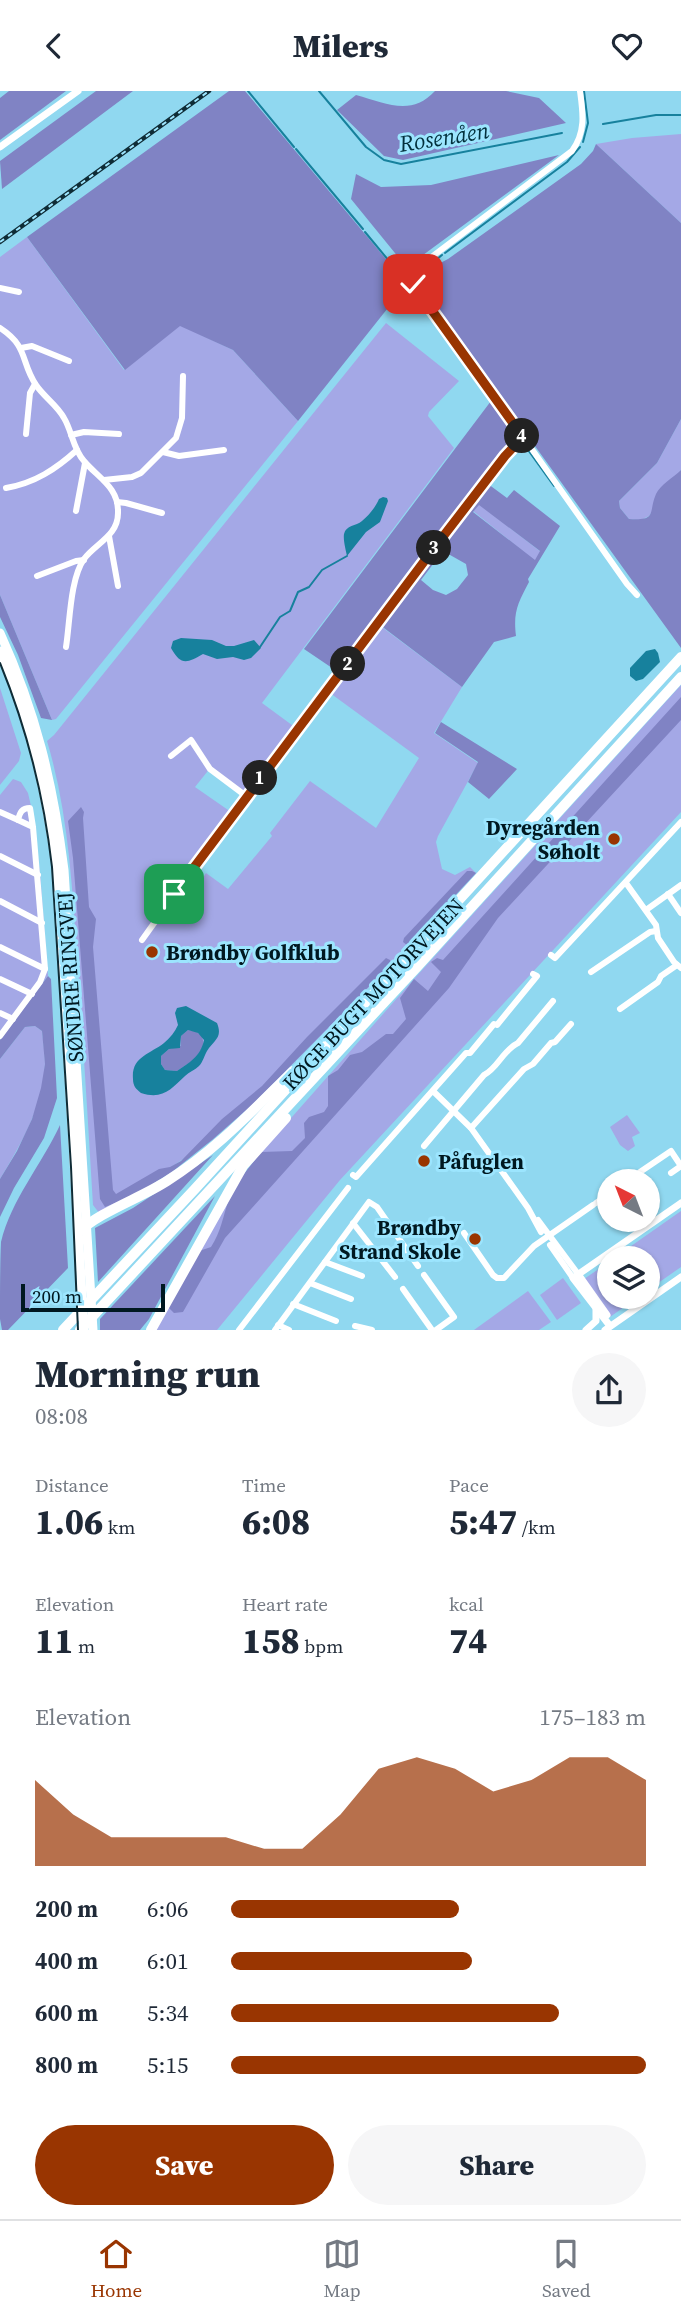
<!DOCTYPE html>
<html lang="en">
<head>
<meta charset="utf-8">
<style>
  body { margin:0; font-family:"Source Serif 4",serif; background:#f6f6f7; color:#1f2937; height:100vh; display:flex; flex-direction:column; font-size:26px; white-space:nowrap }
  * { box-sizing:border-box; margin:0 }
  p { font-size:23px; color:#747a83 }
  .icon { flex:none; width:38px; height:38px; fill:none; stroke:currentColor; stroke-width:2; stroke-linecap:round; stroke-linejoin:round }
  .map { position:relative; height:1239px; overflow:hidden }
  .details { display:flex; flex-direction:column; background:#fff; flex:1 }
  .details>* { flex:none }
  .needle { width:46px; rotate:318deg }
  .controls { position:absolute; left:597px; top:1078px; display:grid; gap:14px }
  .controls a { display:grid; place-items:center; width:63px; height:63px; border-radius:50%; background:#fff; box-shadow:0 2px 5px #0004; font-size:35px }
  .scale { position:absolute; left:21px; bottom:18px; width:144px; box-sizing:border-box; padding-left:7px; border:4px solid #001820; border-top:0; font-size:19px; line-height:24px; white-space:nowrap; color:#001820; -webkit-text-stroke:5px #9ce5fe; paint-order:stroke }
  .pin { position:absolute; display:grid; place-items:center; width:60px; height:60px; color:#fff; margin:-30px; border-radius:14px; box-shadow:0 4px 10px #0006 }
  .km { position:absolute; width:35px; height:35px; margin:-18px; border-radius:50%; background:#222; color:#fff; font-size:19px; line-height:35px; text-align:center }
  .round { display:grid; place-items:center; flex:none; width:74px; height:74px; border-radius:37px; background:#f6f6f7 }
  .head { display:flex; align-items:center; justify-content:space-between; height:119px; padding:0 35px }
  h1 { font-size:38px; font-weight:800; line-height:52px }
  .figures { display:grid; grid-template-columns:repeat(3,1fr); gap:10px; height:119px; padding:7px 35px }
  .figures div { display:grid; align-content:center }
  .figures b { font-size:35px; font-weight:800 }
  .figures small { font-size:19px; font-weight:400 }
  .figures p { font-size:19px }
  .chart { height:196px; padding:14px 35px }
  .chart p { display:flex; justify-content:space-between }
  .chart svg { width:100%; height:126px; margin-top:7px; fill:#993501; opacity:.7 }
  .action { display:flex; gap:14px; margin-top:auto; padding:14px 35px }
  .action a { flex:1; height:80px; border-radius:42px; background:#993501; color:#fff; font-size:28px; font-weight:800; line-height:80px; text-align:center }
  .action a+a { background:#f6f6f7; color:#1f2937 }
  ul { padding:0 35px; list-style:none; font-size:23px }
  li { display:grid; grid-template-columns:112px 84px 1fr; align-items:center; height:52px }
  li i { height:18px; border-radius:9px; background:#993501 }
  header { display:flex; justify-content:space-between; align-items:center; height:91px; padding:0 35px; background:#fff; font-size:32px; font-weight:800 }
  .tab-bar { display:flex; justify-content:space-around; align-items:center; height:98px; border-top:2px solid #e0e1e3; background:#fff; font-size:19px; color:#747a83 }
  .tab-bar a { display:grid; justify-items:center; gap:4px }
  .tab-bar .active { color:#993501 }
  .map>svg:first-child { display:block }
  .green { fill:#a4a8e6 }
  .forest { fill:#8083c4; fill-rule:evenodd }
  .water { fill:#17819d; fill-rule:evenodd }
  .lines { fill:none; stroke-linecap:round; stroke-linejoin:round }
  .stream { stroke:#17819d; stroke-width:2 }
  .minor { stroke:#fff; stroke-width:6 }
  .tertiary { stroke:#fff; stroke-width:7 }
  .primary { stroke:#fff; stroke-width:9 }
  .motorway { stroke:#fff; stroke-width:10 }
  .tram { stroke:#0f2c36; stroke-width:2 }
  .rail-casing { stroke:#0f2c36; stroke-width:4.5 }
  .rail { stroke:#9ce5fe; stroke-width:2; stroke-dasharray:5; stroke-linecap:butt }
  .route-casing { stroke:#fff; stroke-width:14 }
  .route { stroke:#993501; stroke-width:9 }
  .poi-dot { fill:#993501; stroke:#9ce5fe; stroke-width:2.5 }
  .labels { text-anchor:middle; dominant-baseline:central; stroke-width:6; stroke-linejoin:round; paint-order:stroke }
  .poi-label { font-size:21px; font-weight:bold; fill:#001820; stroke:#9ce5fe; text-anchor:end }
  .street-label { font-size:21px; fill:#001820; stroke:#9ce5fe }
  .water-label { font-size:23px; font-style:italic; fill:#02303c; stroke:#9ce5fe }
</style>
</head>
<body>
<header><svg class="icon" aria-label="back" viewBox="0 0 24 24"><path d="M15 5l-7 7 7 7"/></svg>Milers<svg class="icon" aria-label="heart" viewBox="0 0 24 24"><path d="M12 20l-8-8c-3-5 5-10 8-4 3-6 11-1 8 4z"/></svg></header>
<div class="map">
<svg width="681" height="1239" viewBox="0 0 681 1239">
  <rect width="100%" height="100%" fill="#90d8f0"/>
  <g class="green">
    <polygon points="681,43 681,132 596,53 632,47"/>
    <polygon points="27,146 124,279 180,234 233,259 298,330 56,628 52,629 0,504 0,166"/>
    <path d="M386,232l73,58 -30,31 -1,4 26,32 -192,255 34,25 -49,66 -36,-27 -16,20 36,25 -62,84 -15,-9 30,21 22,-35 22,16 44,-53 -2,-3 40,-52 66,47 43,-70 -89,-65 49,-68 83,62 -28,46 44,30 -40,73 -2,6 6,27 13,6 15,-8 6,6 -101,108 -122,123 -41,36 -112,74 -7,-9c-5,-83 -10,-166 -16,-249 -5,-73 -9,-145 -30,-215l7,-6z"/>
    <polygon points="681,328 681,379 649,425 641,429 629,428 620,417 619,410 657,372"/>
    <polygon points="479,413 541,461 535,470 473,420"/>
    <polygon points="681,594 681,721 340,1089 217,1239 155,1239 243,1085 261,1061 414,888"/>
    <polygon points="0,597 21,662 19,670 0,694"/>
    <polygon points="13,688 21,691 28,702 31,715 40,781 48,885 0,949 0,704"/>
    <path d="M35,935l7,5c1,10 3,22 3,32 -1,42 -24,81 -45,116v-120l25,-32z"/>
    <polygon points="627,1024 640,1042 632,1046 635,1055 628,1060 620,1054 610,1036"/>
    <polygon points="681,1120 681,1176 648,1199 648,1167 614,1167"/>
    <polygon points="609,1171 609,1206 638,1206 610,1226 584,1188"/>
    <polygon points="563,1187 581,1212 557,1229 540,1204"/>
    <polygon points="528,1200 551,1231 539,1239 474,1239"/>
  </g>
  <g class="forest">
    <polygon points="9,0 66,0 0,49 0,7"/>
    <polygon points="96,0 133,0 2,98 0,70"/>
    <polygon points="229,0 245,0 407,193 298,330 233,259 180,235 125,279 27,146"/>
    <path d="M435,0h71l33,7 27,25 -163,37 -19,-4 -47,-46 19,-15c30,8 55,22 79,-4z"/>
    <path d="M596,53l85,79v196l-24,44 -38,38 1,7 9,11c29,2 19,-7 27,-25 4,-9 18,-17 25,-24v178l-261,-361 5,-16 23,-12 133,-95 12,-13z"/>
    <polygon points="559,64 419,167 399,167 351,108 356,83 381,96 431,94"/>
    <path d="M491,310l26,36 -33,44 23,17 7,-8 46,36 -32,53 1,3c-11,21 -16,30 -13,54l-22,6 -32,45 -86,-65 -38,50 -34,-23zM479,414l61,46 -5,9 -62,-48zM443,460l23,13 2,11 -11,14 -11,6 -13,-5 -12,-10z"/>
    <polygon points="0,504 52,629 41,627 18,564 0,526"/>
    <path d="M681,606v23l-183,198 -49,70 -224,250 -42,74 -9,1 -7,-7 32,-55 12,-4c10,-15 12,-31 18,-48 7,-17 21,-32 32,-47l31,-1 13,-13 -1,-15 5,-6 15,-5 4,-6v-30l10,-6 12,-15 12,-3 24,-18h7l13,-15 -6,-21 14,-19 14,12 13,-19 -10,-10 6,-4 6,2z"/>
    <polygon points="441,631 517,678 489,708 468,691 478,671 435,642"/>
    <polygon points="81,716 84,721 83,727 89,816 96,828 93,856 113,1099 116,1103 159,1078 170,1076 181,1070 222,1028 262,995 307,946 386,867 390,869 391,873 253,1013 212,1049 172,1081 135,1104 105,1116 100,1108 73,767 68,730"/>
    <polygon points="467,780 472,780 476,782 408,855 403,851 404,847"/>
    <polygon points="48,885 51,888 57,1007 44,1047 14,1097 0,1126 0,1088 17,1060 32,1028 41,997 45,973 42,940 35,935 25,936 0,968 0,949"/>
    <polygon points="188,939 195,940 202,945 204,954 195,968 177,980 165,979 161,973 161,965 169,958 181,955 181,945"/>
    <path d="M60,1034l8,143 -60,62h-6l-2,-11c0,-23 0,-55 1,-77 10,-42 41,-78 59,-117z"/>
    <polygon points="213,1064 98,1191 95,1137 133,1117"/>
    <polygon points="215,1105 149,1228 140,1239 100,1239 100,1228"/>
  </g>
  <g class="water">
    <path d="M383,406l4,1 1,3 -8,21 -14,10 -19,24c-1,-5 -4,-16 -3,-22 2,-9 12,-8 18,-13 7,-6 13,-13 17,-22z"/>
    <path d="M181,547l31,2 14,6h8l20,-6 7,8 -10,10 -7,2 -11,-3 -16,2 -14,-5c-16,9 -22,12 -32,-6l2,-7z"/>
    <polygon points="655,558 658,562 660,571 643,588 636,590 630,585 630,577 646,560"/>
    <path d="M186,915l31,17c6,15 -3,17 -10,28 -3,5 -4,11 -8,15 -4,4 -10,6 -14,10 -14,13 -22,24 -44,17 -5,-4 -8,-7 -8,-14 -2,-22 17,-25 31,-36 6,-5 11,-11 14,-18l-3,-12 2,-5zM188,939l10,3 6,7c-3,16 -15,23 -27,31l-12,-1 -4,-6v-8l8,-7 11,-1 1,-12z"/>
  </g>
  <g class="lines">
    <g class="stream">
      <polyline points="248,0 294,56"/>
      <polyline points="319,0 366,56 384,69 401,73 562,42"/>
      <polyline points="603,33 656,24 681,24"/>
      <polyline points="583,51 588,32 584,0"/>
      <polyline points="296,58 363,138"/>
      <polyline points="365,141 404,188"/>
      <polyline points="445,162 567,71 580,56"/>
      <polyline points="418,184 442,164"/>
      <polyline points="417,192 417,186"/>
      <polyline points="408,193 416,204"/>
      <polyline points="420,210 436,232"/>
      <polyline points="462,267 471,280"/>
      <polyline points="473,284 481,295"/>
      <polyline points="484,299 499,319"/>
      <polyline points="510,334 513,338"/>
      <polyline points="514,340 518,345"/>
      <polyline points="523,352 554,395"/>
      <polyline points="260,556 280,526 290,520 298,501 309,496 322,479 347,465"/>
    </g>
    <g class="minor">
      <path d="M580,0c3,22 6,41 -8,60l-155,117 -6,12 41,61 36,46 139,197 10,11"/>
      <polyline points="0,197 19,201"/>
      <path d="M0,237c29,19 20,33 36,57 8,12 21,20 28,33 8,13 9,31 20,43 14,17 35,26 34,52 0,23 -22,30 -34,46 -14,20 -14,63 -18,88"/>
      <polyline points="21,257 32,255 69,270"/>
      <polyline points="26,343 30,302 35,293"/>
      <polyline points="71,344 84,341 119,343"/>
      <polyline points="163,361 179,365 224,359"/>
      <polyline points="104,389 132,386 141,382 176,347 182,327 183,285"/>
      <path d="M6,397c29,-5 50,-19 71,-38"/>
      <polyline points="117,411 126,412 162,422"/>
      <polyline points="76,420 85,372"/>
      <polyline points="109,445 118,495"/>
      <polyline points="37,485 76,470 84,469"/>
      <polyline points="171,665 191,649 210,678 246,705"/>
      <polyline points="0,721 18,729"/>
      <polyline points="0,765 38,784"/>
      <polyline points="626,792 656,834 658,847 674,871 681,877"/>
      <polyline points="668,803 681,822"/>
      <polyline points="0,810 42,832"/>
      <polyline points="646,819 681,794"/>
      <path d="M142,849c117,-164 240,-324 363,-484l18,-19"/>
      <polyline points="0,856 45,878"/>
      <polyline points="551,864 555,867 681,731"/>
      <polyline points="591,881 650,841 656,840"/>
      <polyline points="0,888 32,903"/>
      <polyline points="620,918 658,891 661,885 677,874"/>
      <polyline points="0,922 13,928"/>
      <path d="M0,945l40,-54 5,-13 -12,-142 -3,-19c-8,0 -10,4 -12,12l15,7"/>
      <polyline points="434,1001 471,1037 528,1117 541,1141"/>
      <polyline points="471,1037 524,978 533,973 551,952 555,951 571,933"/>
      <path d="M424,1055l60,-71c14,-7 19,-25 34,-32l35,-42"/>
      <polyline points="640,1081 671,1060 681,1075 671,1082"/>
      <polyline points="353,1084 356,1086 466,962 470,962 494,933 497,934 537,885 533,883"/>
      <polyline points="627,1090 637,1083"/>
      <polyline points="596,1112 609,1103"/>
      <polyline points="538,1129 578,1183"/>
      <polyline points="353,1132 395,1186"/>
      <polyline points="464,1142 493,1184 497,1187 504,1187 534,1155 593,1114"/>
      <polyline points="550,1154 573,1187"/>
      <polyline points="325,1171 362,1185"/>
      <polyline points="424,1184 454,1226 436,1239"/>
      <polyline points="310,1192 351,1208"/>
      <polyline points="403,1198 432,1239"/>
      <polyline points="293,1213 336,1230"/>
      <polyline points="278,1234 289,1239"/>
      <polyline points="355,1235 372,1239"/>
      <polyline points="239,1239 348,1097"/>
      <polyline points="275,1239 369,1111 377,1116 418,1175"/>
    </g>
    <g class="tertiary">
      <polyline points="0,56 78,0"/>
      <polyline points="578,1183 607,1224"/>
      <polyline points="610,1235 573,1187 681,1112"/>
      <polyline points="586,1239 596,1230 596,1218"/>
      <polyline points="605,1239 681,1186"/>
    </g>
    <g class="primary">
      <path d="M0,542c36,79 53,150 64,237l29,460"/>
      <path d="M0,560c32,70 46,144 57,220l27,459"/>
    </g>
    <g class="motorway">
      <path d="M79,1141c20,-20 62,-34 88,-51 48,-30 86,-71 126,-110"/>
      <polyline points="63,1239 194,1099 681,566"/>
      <polyline points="80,1239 417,876 681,586"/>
      <polyline points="151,1239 243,1075 286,1027"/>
    </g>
    <path class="tram" d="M0,572c27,66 44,134 52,204l19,300 7,163"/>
    <g class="rail-casing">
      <polyline id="rail" points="0,151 209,0"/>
    </g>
    <use href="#rail" class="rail"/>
  </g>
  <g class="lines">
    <g class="route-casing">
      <polyline id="route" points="174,803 435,456 505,365 523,346 413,193"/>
    </g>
    <use href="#route" class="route"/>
  </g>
  <g class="poi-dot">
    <circle cx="614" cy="748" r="7"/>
    <circle cx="152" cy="861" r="7"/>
    <circle cx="424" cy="1070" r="7"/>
    <circle cx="475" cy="1148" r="7"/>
  </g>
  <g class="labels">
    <g class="poi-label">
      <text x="600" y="736">Dyregården<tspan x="600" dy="24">Søholt</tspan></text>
      <text x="166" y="861" text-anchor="start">Brøndby Golfklub</text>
      <text x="438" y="1070" text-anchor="start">Påfuglen</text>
      <text x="461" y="1136">Brøndby<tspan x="461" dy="24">Strand Skole</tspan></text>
    </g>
    <g class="street-label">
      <text transform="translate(70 886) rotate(-94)">SØNDRE RINGVEJ</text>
      <text transform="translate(373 903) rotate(-47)">KØGE BUGT MOTORVEJEN</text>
    </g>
    <g class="water-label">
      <text transform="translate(444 46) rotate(-9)">Rosenåen</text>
    </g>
  </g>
</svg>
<div class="controls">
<a><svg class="needle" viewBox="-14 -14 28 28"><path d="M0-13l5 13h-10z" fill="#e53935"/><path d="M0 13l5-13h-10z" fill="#747a83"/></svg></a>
<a><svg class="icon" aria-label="layers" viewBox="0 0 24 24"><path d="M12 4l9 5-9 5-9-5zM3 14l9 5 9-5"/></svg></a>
</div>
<div class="scale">200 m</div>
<div class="pin" style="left:174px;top:803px;background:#1e9e55"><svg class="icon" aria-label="arrive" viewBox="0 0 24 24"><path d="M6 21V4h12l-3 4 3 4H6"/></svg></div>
<div class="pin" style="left:413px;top:193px;background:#d93025"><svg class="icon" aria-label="check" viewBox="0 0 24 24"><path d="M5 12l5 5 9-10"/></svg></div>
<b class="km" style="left:260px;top:687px">1</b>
<b class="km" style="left:348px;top:573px">2</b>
<b class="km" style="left:434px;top:457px">3</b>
<b class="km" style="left:522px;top:345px">4</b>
</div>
<section class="details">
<div class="head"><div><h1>Morning run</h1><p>08:08</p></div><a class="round"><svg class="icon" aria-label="share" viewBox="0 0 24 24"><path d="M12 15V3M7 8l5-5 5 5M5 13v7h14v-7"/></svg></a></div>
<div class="figures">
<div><p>Distance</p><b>1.06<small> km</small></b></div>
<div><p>Time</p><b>6:08</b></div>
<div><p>Pace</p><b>5:47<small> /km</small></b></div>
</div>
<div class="figures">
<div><p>Elevation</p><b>11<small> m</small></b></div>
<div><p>Heart rate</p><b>158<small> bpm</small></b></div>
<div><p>kcal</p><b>74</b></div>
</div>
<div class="chart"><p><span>Elevation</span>175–183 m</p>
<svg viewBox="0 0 160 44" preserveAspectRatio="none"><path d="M0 44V14L10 26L20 34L30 34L40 34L50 34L60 38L70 38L80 26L90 10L100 6L110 10L120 18L130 14L140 6L150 6L160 14V44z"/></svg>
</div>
<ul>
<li><b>200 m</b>6:06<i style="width:55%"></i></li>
<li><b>400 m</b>6:01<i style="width:58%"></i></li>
<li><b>600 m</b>5:34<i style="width:79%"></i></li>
<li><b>800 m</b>5:15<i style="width:100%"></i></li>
</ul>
<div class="action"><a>Save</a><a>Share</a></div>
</section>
<nav class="tab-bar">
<a class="active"><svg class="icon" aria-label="home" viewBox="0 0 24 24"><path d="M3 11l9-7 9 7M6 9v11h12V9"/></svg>Home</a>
<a><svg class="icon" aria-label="map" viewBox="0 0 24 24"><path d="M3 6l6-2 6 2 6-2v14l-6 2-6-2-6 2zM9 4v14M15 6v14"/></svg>Map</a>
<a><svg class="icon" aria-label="saved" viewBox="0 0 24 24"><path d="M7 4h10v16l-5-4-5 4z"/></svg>Saved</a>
</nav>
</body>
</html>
